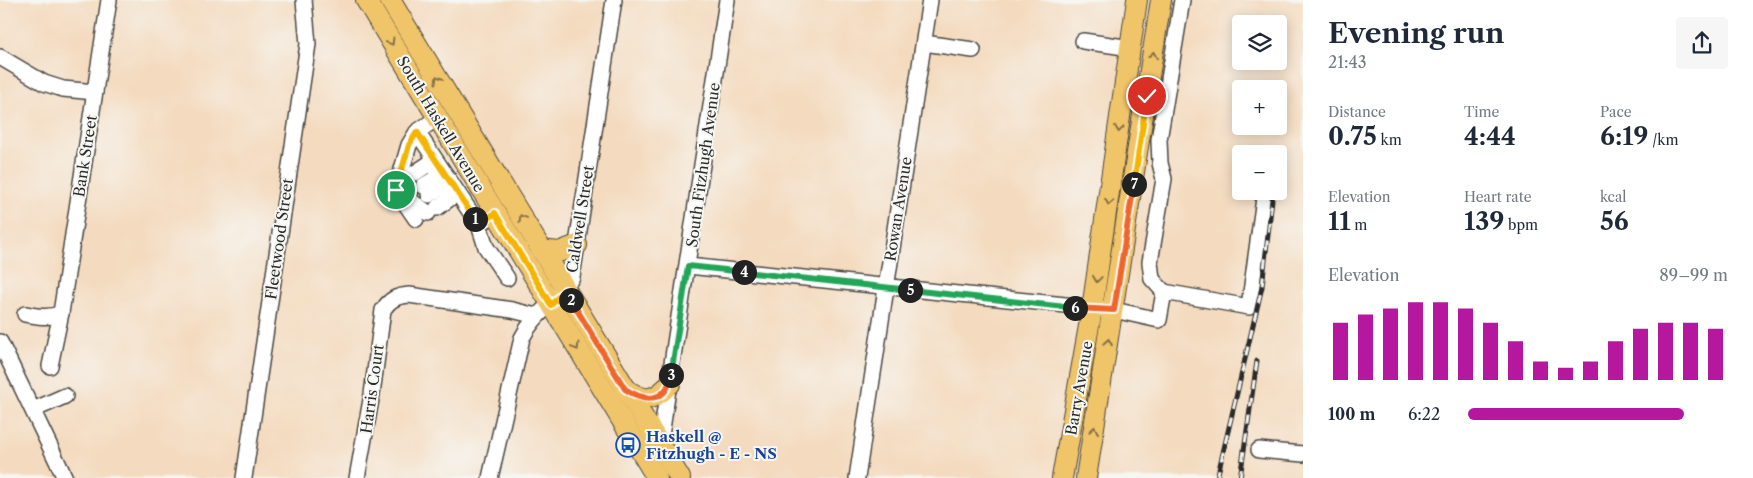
<!DOCTYPE html>
<html lang="en">
<head>
<meta charset="utf-8">
<style>
  body { margin:0; font-family:"Libre Caslon Text",serif; background:#f6f6f7; color:#1f2937; height:100vh; display:flex; flex-direction:column; font-size:19px; white-space:nowrap }
  * { box-sizing:border-box; margin:0 }
  p { font-size:16px; color:#747a83 }
  .icon { flex:none; width:28px; height:28px; fill:none; stroke:currentColor; stroke-width:2; stroke-linecap:round; stroke-linejoin:round }
  .map { position:relative; flex:1; overflow:hidden }
  .details { display:flex; flex-direction:column; background:#fff; width:450px }
  .details>* { flex:none }
  .buttons { position:absolute; left:1232px; top:15px; display:grid; gap:10px }
  .buttons a { display:grid; place-items:center; width:55px; height:55px; border-radius:5px; background:#fff; box-shadow:0 2px 12px #0003; font-size:25px }
  .pin { position:absolute; display:grid; place-items:center; width:42px; height:42px; color:#fff; margin:-21px; border:2px solid #fff; border-radius:50%; box-shadow:0 1px 5px #0007 }
  .km { position:absolute; width:25px; height:25px; margin:-12px; border-radius:50%; background:#222; color:#fff; font-size:14px; line-height:25px; text-align:center }
  .round { display:grid; place-items:center; flex:none; width:52px; height:52px; border-radius:5px; background:#f6f6f7 }
  .summary { display:flex; align-items:center; justify-content:space-between; height:85px; padding:0 25px }
  h1 { font-size:28px; font-weight:700; line-height:38px }
  .figures { display:grid; grid-template-columns:repeat(3,1fr); gap:8px; height:85px; padding:5px 25px }
  .figures div { display:grid; align-content:center }
  .figures b { font-size:25px; font-weight:700 }
  .figures small { font-size:14px; font-weight:400 }
  .figures p { font-size:14px }
  .chart { height:140px; padding:10px 25px }
  .chart p { display:flex; justify-content:space-between }
  .chart svg { width:100%; height:90px; margin-top:5px; stroke:#b5179e; stroke-width:6 }
  ul { padding:0 25px; list-style:none; font-size:16px }
  li { display:grid; grid-template-columns:80px 60px 1fr; align-items:center; height:38px }
  li i { height:12px; border-radius:6px; background:#b5179e }
  main { display:flex; flex:1; min-height:0 }
  .map>svg:first-child { display:block }
  .lines { fill:none; stroke-linecap:round; stroke-linejoin:round }
  .minor-casing { stroke:#494541; stroke-width:18 }
  .major-casing { stroke:#494541; stroke-width:22 }
  .minor { stroke:#fff; stroke-width:15 }
  .major { stroke:#f0c469; stroke-width:20 }
  .rail-casing { stroke:#2b2b2b; stroke-width:5 }
  .rail { stroke:#f6f6f2; stroke-width:3; stroke-dasharray:9; stroke-linecap:butt }
  .oneway { stroke:#847047 }
  .split-1-casing { stroke:#fff; stroke-width:10 }
  .split-2-casing { stroke:#fff; stroke-width:10 }
  .split-3-casing { stroke:#fff; stroke-width:10 }
  .split-4-casing { stroke:#fff; stroke-width:10 }
  .split-5-casing { stroke:#fff; stroke-width:10 }
  .split-6-casing { stroke:#fff; stroke-width:10 }
  .split-7-casing { stroke:#fff; stroke-width:10 }
  .split-8-casing { stroke:#fff; stroke-width:10 }
  .split-1 { stroke:#f5b400; stroke-width:6 }
  .split-2 { stroke:#f5b400; stroke-width:6 }
  .split-3 { stroke:#f0652b; stroke-width:6 }
  .split-4 { stroke:#22a559; stroke-width:6 }
  .split-5 { stroke:#22a559; stroke-width:6 }
  .split-6 { stroke:#22a559; stroke-width:6 }
  .split-7 { stroke:#f0652b; stroke-width:6 }
  .split-8 { stroke:#f5b400; stroke-width:6 }
  .labels { text-anchor:middle; dominant-baseline:central; stroke-width:4; stroke-linejoin:round; paint-order:stroke }
  .street-label { font-size:15px; fill:#2b2b2b; stroke:#f6f6f2 }
  .transit-label { font-size:15px; font-weight:bold; fill:#164399; stroke:#f6f6f2; text-anchor:start }
</style>
</head>
<body>
<main>
<div class="map">
<svg width="1303" height="478" viewBox="0 0 1303 478">
  <rect width="100%" height="100%" fill="#f6f6f2"/>
  <filter id="ink" filterUnits="userSpaceOnUse"><feTurbulence type="fractalNoise" baseFrequency=".02" numOctaves="2"/><feDisplacementMap in="SourceGraphic" scale="10" xChannelSelector="R" yChannelSelector="G"/><feConvolveMatrix kernelMatrix="1 2 1 2 8 2 1 2 1" color-interpolation-filters="sRGB"/></filter>
  <filter id="wash" filterUnits="userSpaceOnUse"><feTurbulence type="fractalNoise" baseFrequency=".0096" numOctaves="4" result="noise"/><feDisplacementMap in="SourceGraphic" scale="20" xChannelSelector="R" yChannelSelector="G"/><feGaussianBlur stdDeviation="1.12" result="paint"/><feColorMatrix in="noise" values="0 0 0 0 0 0 0 0 0 0 0 0 0 0 0 0 0 1.4 0 .05"/><feComposite in="paint" operator="in"/></filter>
  <g filter="url(#wash)">
    <rect width="100%" height="100%" fill="#f4dabe"/>
  </g>
  <g filter="url(#ink)">
    <g class="lines">
      <g class="minor-casing">
        <g id="minor">
          <polyline points="1083,41 1131,48"/>
          <polyline points="924,43 973,50"/>
          <polyline points="0,57 44,83 63,89 95,92"/>
          <polyline points="437,118 417,132 479,225 495,213"/>
          <polyline points="415,173 430,163 445,180 453,196 437,208"/>
          <polyline points="406,179 411,201 428,213"/>
          <polyline points="423,186 438,177 445,180"/>
          <polyline points="429,195 444,185 448,178"/>
          <polyline points="416,219 396,190 409,145 417,132"/>
          <polyline points="479,225 486,247 507,278"/>
          <polyline points="688,266 1114,310 1159,320 1164,292 1249,307 1265,191"/>
          <polyline points="1164,292 1152,279 1150,262 1164,179 1160,163 1159,140 1182,0"/>
          <path d="M25,314c13,2 24,5 36,-1"/>
          <polyline points="0,342 65,478"/>
          <polyline points="50,366 61,313 109,0"/>
          <polyline points="33,410 65,396"/>
          <polyline points="659,449 727,0"/>
          <polyline points="1259,450 1303,454"/>
          <polyline points="244,478 308,44 304,0"/>
          <path d="M357,478l15,-84 11,-84c7,-11 14,-14 26,-15l103,15 24,6"/>
          <path d="M490,478l32,-140c12,-25 36,-37 50,-61l42,-277"/>
          <polyline points="857,478 930,0"/>
        </g>
      </g>
      <g class="major-casing">
        <g id="major">
          <polyline points="366,0 657,478"/>
          <polyline points="390,0 680,478"/>
          <polyline points="541,250 559,252 577,245"/>
          <path d="M625,389c20,13 28,13 45,-5"/>
          <polyline points="1062,478 1092,309 1137,0"/>
          <polyline points="1086,478 1161,0"/>
        </g>
      </g>
      <use href="#minor" class="minor"/>
      <use href="#major" class="major"/>
      <g class="rail-casing">
        <g id="rail">
          <polyline points="1217,478 1262,287 1273,191"/>
          <polyline points="1240,478 1257,361"/>
        </g>
      </g>
      <use href="#rail" class="rail"/>
    </g>
    <defs><path id="oneway-chevron" d="M-2-3.5L2.5 0L-2 3.5" fill="none" stroke-width="1.6" stroke-linecap="round" stroke-linejoin="round" transform="scale(1.25)"/></defs>
    <g class="oneway">
      <use href="#oneway-chevron" transform="translate(391 42) rotate(59)"/>
      <use href="#oneway-chevron" transform="translate(1153 55) rotate(-81)"/>
      <use href="#oneway-chevron" transform="translate(438 79) rotate(-121)"/>
      <use href="#oneway-chevron" transform="translate(1119 129) rotate(98)"/>
      <use href="#oneway-chevron" transform="translate(1109 202) rotate(99)"/>
      <use href="#oneway-chevron" transform="translate(522 218) rotate(-121)"/>
      <use href="#oneway-chevron" transform="translate(1097 279) rotate(98)"/>
      <use href="#oneway-chevron" transform="translate(1108 342) rotate(-80)"/>
      <use href="#oneway-chevron" transform="translate(576 347) rotate(59)"/>
      <use href="#oneway-chevron" transform="translate(1094 430) rotate(-81)"/>
    </g>
  </g>
  <g class="lines" filter="url(#ink)">
    <g class="split-1-casing">
      <polyline id="split-1" points="396,190 409,145 417,132 475,219"/>
    </g>
    <g class="split-2-casing">
      <polyline id="split-2" points="475,219 479,225 495,213 551,305 565,290 571,300"/>
    </g>
    <g class="split-3-casing">
      <path id="split-3" d="M571,300l54,89c20,13 42,14 46,-14"/>
    </g>
    <g class="split-4-casing">
      <polyline id="split-4" points="671,375 688,266 744,272"/>
    </g>
    <g class="split-5-casing">
      <polyline id="split-5" points="744,272 910,290"/>
    </g>
    <g class="split-6-casing">
      <polyline id="split-6" points="910,290 1075,308"/>
    </g>
    <g class="split-7-casing">
      <polyline id="split-7" points="1075,308 1114,310 1134,184"/>
    </g>
    <g class="split-8-casing">
      <polyline id="split-8" points="1134,184 1147,96"/>
    </g>
    <use href="#split-1" class="split-1"/>
    <use href="#split-2" class="split-2"/>
    <use href="#split-3" class="split-3"/>
    <use href="#split-4" class="split-4"/>
    <use href="#split-5" class="split-5"/>
    <use href="#split-6" class="split-6"/>
    <use href="#split-7" class="split-7"/>
    <use href="#split-8" class="split-8"/>
  </g>
  <defs>
    <g id="bus-ring" transform="scale(1.25)"><circle r="9.5" fill="#f6f6f2" stroke="#1a4fb4" stroke-width="1.5"/><path d="M-5-6H5V4H4V6H2V4H-2V6H-4V4H-5ZM-3.5-4V0h7V-4ZM-3.5 1.2v1.5H-2V1.2ZM2 1.2v1.5H3.5V1.2Z" fill="#1a4fb4"/></g>
  </defs>
  <g fill-rule="evenodd">
    <use href="#bus-ring" x="628" y="445"/>
  </g>
  <g class="labels">
    <g class="street-label">
      <text transform="translate(441 124) rotate(59)">South Haskell Avenue</text>
      <text transform="translate(85 156) rotate(-81)">Bank Street</text>
      <text transform="translate(703 165) rotate(-82)">South Fitzhugh Avenue</text>
      <text transform="translate(898 209) rotate(-81)">Rowan Avenue</text>
      <text transform="translate(580 219) rotate(-81)">Caldwell Street</text>
      <text transform="translate(279 239) rotate(-82)">Fleetwood Street</text>
      <text transform="translate(1079 388) rotate(-80)">Barry Avenue</text>
      <text transform="translate(372 389) rotate(-82)">Harris Court</text>
    </g>
    <g class="transit-label">
      <text x="646" y="436">Haskell @<tspan x="646" dy="17">Fitzhugh - E - NS</tspan></text>
    </g>
  </g>
</svg>
<div class="buttons">
<a><svg class="icon" aria-label="layers" viewBox="0 0 24 24"><path d="M12 4l9 5-9 5-9-5zM3 14l9 5 9-5"/></svg></a>
<a>+</a>
<a>−</a>
</div>
<div class="pin" style="left:396px;top:190px;background:#1e9e55"><svg class="icon" aria-label="arrive" viewBox="0 0 24 24"><path d="M6 21V4h12l-3 4 3 4H6"/></svg></div>
<div class="pin" style="left:1147px;top:96px;background:#d93025"><svg class="icon" aria-label="check" viewBox="0 0 24 24"><path d="M5 12l5 5 9-10"/></svg></div>
<b class="km" style="left:475px;top:219px">1</b>
<b class="km" style="left:571px;top:300px">2</b>
<b class="km" style="left:671px;top:375px">3</b>
<b class="km" style="left:744px;top:272px">4</b>
<b class="km" style="left:910px;top:290px">5</b>
<b class="km" style="left:1075px;top:308px">6</b>
<b class="km" style="left:1134px;top:184px">7</b>
</div>
<section class="details">
<div class="summary"><div><h1>Evening run</h1><p>21:43</p></div><a class="round"><svg class="icon" aria-label="share" viewBox="0 0 24 24"><path d="M12 15V3M7 8l5-5 5 5M5 13v7h14v-7"/></svg></a></div>
<div class="figures">
<div><p>Distance</p><b>0.75<small> km</small></b></div>
<div><p>Time</p><b>4:44</b></div>
<div><p>Pace</p><b>6:19<small> /km</small></b></div>
</div>
<div class="figures">
<div><p>Elevation</p><b>11<small> m</small></b></div>
<div><p>Heart rate</p><b>139<small> bpm</small></b></div>
<div><p>kcal</p><b>56</b></div>
</div>
<div class="chart"><p><span>Elevation</span>89–99 m</p>
<svg viewBox="0 0 160 44" preserveAspectRatio="none"><path d="M5 44V16M15 44V12M25 44V9M35 44V6M45 44V6M55 44V9M65 44V16M75 44V25M85 44V35M95 44V38M105 44V35M115 44V25M125 44V19M135 44V16M145 44V16M155 44V19"/></svg>
</div>
<ul>
<li><b>100 m</b>6:22<i style="width:83%"></i></li>
</ul>
</section>
</main>
</body>
</html>
